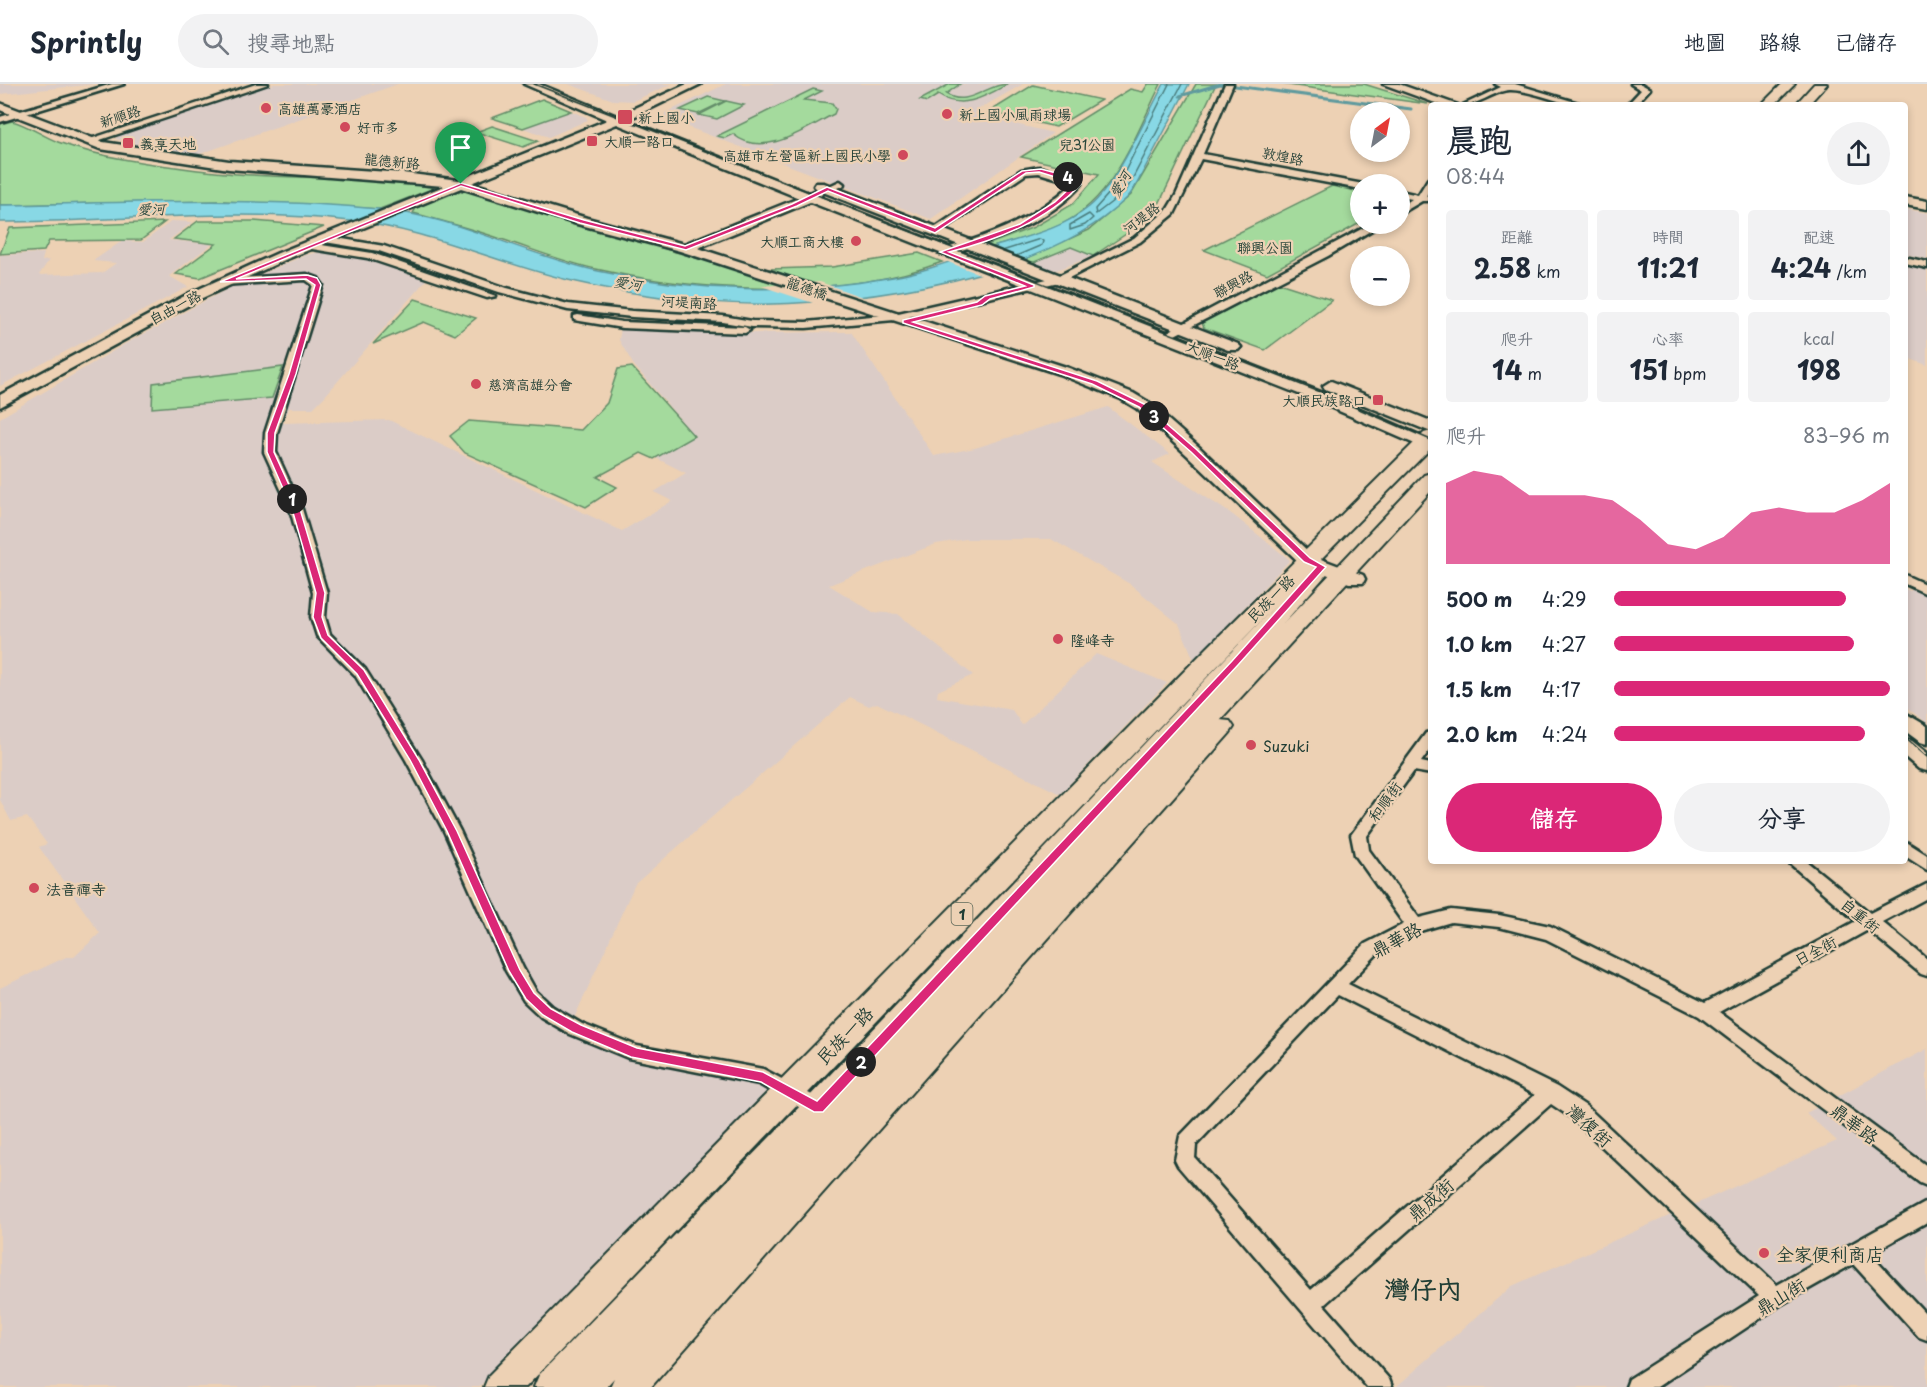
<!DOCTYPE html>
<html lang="zh-TW">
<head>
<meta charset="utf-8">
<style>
  body { margin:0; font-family:"Playpen Sans","LXGW WenKai TC",sans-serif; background:#f2f2f3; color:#1f2937; height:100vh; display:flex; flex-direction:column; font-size:22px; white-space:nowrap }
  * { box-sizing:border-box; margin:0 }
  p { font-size:20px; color:#747a83 }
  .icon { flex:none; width:33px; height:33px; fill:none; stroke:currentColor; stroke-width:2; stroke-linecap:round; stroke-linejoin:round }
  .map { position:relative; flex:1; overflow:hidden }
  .side { position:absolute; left:1428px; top:18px; width:480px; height:762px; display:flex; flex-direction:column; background:#fff; border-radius:6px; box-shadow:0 3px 9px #0003 }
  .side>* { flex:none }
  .needle { width:39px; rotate:32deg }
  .controls { position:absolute; left:1350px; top:18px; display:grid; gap:12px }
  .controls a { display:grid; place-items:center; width:60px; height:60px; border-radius:50%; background:#fff; box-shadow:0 3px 9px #0003; font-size:30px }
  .pin { position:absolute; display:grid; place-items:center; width:51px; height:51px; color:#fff; margin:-62px -26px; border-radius:50% 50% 50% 0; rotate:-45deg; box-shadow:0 0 6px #0007 }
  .pin .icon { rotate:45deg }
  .km { position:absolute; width:30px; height:30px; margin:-15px; border-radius:50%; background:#222; color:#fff; font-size:16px; line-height:30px; text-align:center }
  .round { display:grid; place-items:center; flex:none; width:63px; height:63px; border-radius:32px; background:#f2f2f3 }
  .headline { display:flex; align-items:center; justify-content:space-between; height:102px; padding:0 18px }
  h1 { font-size:33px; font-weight:700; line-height:45px }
  .stats { display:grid; grid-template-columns:repeat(3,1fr); gap:9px; height:102px; padding:6px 18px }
  .stats div { display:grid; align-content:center; border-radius:6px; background:#f2f2f3; text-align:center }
  .stats b { font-size:26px; font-weight:700 }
  .stats small { font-size:16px; font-weight:400 }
  .stats p { font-size:16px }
  .chart { height:168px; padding:12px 18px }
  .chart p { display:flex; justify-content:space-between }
  .chart svg { width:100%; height:108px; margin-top:6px; fill:#db2777; opacity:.7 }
  .cta { display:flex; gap:12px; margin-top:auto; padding:12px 18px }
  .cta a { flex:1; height:69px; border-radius:36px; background:#db2777; color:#fff; font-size:24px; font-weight:700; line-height:69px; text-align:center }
  .cta a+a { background:#f2f2f3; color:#1f2937 }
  ul { padding:0 18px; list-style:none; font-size:20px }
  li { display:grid; grid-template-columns:96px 72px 1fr; align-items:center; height:45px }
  li i { height:15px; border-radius:8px; background:#db2777 }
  header { display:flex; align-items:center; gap:36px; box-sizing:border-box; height:84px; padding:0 30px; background:#fff; border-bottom:2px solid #e0e1e3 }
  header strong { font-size:28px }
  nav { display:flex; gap:33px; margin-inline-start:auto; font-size:21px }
  .search { width:420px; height:54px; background:#f2f2f3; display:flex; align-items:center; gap:15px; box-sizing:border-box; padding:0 21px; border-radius:33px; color:#747a83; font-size:22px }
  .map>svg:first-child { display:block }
  .built { fill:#dbccc7 }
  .green { fill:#a4da9d; stroke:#628c68; stroke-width:1.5 }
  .water { fill:#88d8e5; stroke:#5e9a9e; stroke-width:1.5 }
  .pier { fill:#edd1b4 }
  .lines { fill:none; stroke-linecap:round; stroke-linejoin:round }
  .shore { stroke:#497b7b; stroke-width:1.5 }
  .stream { stroke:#5e9a9e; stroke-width:3 }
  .street-casing { stroke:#1f3d34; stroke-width:5 }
  .secondary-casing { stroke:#1f3d34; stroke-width:5 }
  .primary-casing { stroke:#1f3d34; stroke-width:4 }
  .street { fill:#edd1b4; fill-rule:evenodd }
  .secondary { fill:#edd1b4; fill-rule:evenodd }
  .primary { fill:#edd1b4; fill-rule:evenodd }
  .tram { stroke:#1f3d34; stroke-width:1.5 }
  .route { fill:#db2777; stroke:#fff; stroke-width:1.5; fill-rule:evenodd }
  .poi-dot { fill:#d1495b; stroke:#edd1b4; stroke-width:2 }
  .labels { text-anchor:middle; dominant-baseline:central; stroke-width:4.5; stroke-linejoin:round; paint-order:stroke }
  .far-poi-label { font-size:14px; fill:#1f3d34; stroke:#edd1b4; text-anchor:start }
  .far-street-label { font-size:14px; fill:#1f3d34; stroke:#edd1b4 }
  .far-park-label { font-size:14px; fill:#264539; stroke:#edd1b4 }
  .far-water-label { font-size:14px; font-style:italic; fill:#24453d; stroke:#edd1b4 }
  .shield { fill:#edd1b4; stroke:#5d695a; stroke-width:1.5 }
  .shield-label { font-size:14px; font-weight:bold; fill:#1f3d34 }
  .street-label { font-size:15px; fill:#1f3d34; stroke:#edd1b4 }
  .poi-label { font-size:15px; fill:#1f3d34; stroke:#edd1b4; text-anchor:start }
  .near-street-label { font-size:18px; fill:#1f3d34; stroke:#edd1b4 }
  .near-poi-label { font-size:18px; fill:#1f3d34; stroke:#edd1b4; text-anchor:start }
  .near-district-label { font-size:26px; font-weight:bold; fill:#1f3d34; stroke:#edd1b4 }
</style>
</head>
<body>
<header>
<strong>Sprintly</strong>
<div class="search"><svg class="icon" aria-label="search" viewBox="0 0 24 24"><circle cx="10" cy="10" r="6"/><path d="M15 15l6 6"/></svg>搜尋地點</div>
<nav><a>地圖</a><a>路線</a><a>已儲存</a></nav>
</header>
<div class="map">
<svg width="1927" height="1303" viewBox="0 0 1927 1303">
  <rect width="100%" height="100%" fill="#edd1b4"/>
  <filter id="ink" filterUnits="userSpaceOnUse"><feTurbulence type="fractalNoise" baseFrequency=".0167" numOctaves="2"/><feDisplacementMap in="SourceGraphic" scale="12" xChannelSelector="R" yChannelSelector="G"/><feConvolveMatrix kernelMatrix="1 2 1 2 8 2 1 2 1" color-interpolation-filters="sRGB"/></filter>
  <g filter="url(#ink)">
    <g class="built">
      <polygon points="0,0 96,0 0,10"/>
      <polygon points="274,0 398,0 197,71 165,68 115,55 119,51"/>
      <polygon points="568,0 672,0 633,17 613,16"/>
      <polygon points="726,0 1023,0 977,26 974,30 1053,49 931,135 664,34 665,29"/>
      <polygon points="571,27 586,33 588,36 549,53 523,44"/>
      <polygon points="1905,125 1927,129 1927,175 1905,170"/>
      <polygon points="172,137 193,138 169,156 212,160 169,192 188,203 0,302 0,171 44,169 42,177 49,176 39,191 102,189 116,179 93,177 122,157 143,158"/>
      <polygon points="1071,163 1093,172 1057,186 1027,181"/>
      <polygon points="320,168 369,175 426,196 325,312 313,324 289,324 283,339 389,336 622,447 672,417 654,408 686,389 656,374 694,352 633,280 619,256 621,244 754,249 844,248 851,248 934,372 975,364 1108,323 1170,370 1152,378 1233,431 1290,476 1194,576 1179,540 1130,500 1051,455 966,455 936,460 829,501 873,528 898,530 973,591 938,607 937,613 1012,626 1022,641 1096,570 1167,599 1060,710 877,619 869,622 850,613 635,800 571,941 772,1002 479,1303 0,1303 0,904 66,873 74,873 100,849 39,763 47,760 27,733 11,737 0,716 0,334 125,260 231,203 306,171"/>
      <polygon points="1905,180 1927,185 1927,281 1905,273"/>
      <polygon points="1927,498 1927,639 1905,622 1905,505 1910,507"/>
      <polygon points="1927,965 1927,1303 1396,1303 1512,1202 1837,1057 1806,1029"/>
    </g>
    <g class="green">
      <path d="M950,0h10l-14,10c22,14 40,-10 62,-10 -22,12 -46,27 -70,11l-11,7 -7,-2z"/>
      <path d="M1148,0h13c-28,55 -48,121 -110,145 -20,8 -41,13 -62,19l-5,-2 50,-19 39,-23 26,-30 -78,-17 109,-68 13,3z"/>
      <polygon points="1196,0 1216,0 1158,122 1132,146 1093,172 1071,163 1027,181 1018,178 1089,146 1131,111"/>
      <polygon points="1281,0 1364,0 1428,20"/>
      <polygon points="1033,1 1101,16 1056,43 989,28"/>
      <path d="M813,5l9,2 -18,9 28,3 4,6 -2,5c-28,14 -71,46 -101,20l-8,4 -8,-2z"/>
      <polygon points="708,13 725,17 698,30 680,26"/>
      <polygon points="542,15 571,27 523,44 492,34"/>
      <polygon points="726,17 744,21 717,35 699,31"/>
      <path d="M12,37c16,4 30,15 46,21 46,17 100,23 148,29 75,10 153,2 228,17l-54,21 -157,-8 -223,4v-81z"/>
      <polygon points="492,42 538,57 523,63 476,48"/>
      <polygon points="1332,102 1360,108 1360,139 1267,190 1204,166"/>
      <path d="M469,107l268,79 95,-3 87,-14 23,9c-100,38 -243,30 -346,7 -33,-7 -64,-20 -95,-30 -29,-10 -59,-18 -88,-26l3,-5 37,-16z"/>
      <polygon points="198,137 254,137 324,143 200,194 176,190 216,160 174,155"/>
      <polygon points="165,138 141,156 49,157 44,167 0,170 10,144"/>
      <polygon points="1279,199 1332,216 1265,266 1204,244 1202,239"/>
      <polygon points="415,215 476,234 455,251 424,238 373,260"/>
      <polygon points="283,283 272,314 152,324 153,299"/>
      <polygon points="632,283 694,352 654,375 641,369 597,393 617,403 586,423 465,369 450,352 469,337 581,346 607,319 618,285"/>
    </g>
    <path class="water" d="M1164,0h25c-14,27 -28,54 -42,80 -6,11 -11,25 -20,34 -74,72 -214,95 -314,104 -77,7 -169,-4 -245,-22 -75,-18 -138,-50 -218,-59 -117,-14 -233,1 -350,1v-17c126,-2 254,-9 379,4 76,7 145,46 219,62 96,21 198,24 295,6 35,-6 69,-20 103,-31 32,-10 66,-17 93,-39 29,-24 55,-87 75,-123z"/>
    <g class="pier">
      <polygon points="985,163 1022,178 982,191 943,176"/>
      <polygon points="820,198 865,214 816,220 761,202"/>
    </g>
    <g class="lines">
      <g class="shore">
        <polyline points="1169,0 1120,97 1095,125 1096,130 1126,107 1182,0"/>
        <polygon points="1089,130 1093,134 1085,141 1070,146 1070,141"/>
        <polyline points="1002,167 1040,155 1043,157 1042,161 1016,172"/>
      </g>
      <polyline class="stream" points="1180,12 1220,0 1411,25"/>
      <g class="street-casing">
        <g id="street">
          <polygon points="112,0 124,0 0,38 0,33"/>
          <polygon points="256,0 268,0 91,59 84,57"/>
          <polygon points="1225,0 1233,0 1203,70 1363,100 1360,100 1360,105 1201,75 1174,130 1140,158 1063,197 894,236 806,244 752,243 723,238 632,233 568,226 499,208 379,167 325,158 320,155 325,152 384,162 507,204 568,220 632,227 723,232 752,237 806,238 894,230 1056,193 1134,154 1167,126 1176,111"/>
          <path d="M1495,0h20l70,21c-26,0 -48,-14 -74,-15 -14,-1 -31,15 -48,15l38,-18z"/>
          <polygon points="1631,0 1641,0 1650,5 1635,21 1627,21 1641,6"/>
          <path d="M1039,83l41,12 2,5c-28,33 -71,50 -111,63 -10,3 -22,8 -31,7v-4c49,-14 95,-31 133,-67l-34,-10 -13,1 -88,59 -8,-2 91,-61z"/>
          <polygon points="1431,94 1431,104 1426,112 1430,115 1428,117 1422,117 1400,130 1400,123 1412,115 1400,113 1400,107 1418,111 1428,95"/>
          <polygon points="840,97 844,100 843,102 827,108 823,105"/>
          <polygon points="1371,140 1382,140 1328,172 1169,254 1160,252"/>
          <polygon points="309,159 372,169 496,212 487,214 367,174 306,164 306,160"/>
          <polygon points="1905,173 1927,178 1927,184 1905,179"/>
          <polygon points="307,190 318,194 323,201 277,349 276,368 302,425 327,509 325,533 330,550 365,585 422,676 460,747 523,884 536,907 553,923 582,940 637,962 763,985 825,1018 828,1024 825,1030 818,1032 811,1030 759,1000 628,974 570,950 541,933 524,917 506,887 444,747 406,676 355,591 317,552 311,533 313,509 290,425 264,368 265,349 313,201 306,196 223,201 218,198 223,195"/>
          <polygon points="578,231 622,238 745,243 750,246 745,249 622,244 574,236 574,232"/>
          <polygon points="1905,491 1927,501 1927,510 1905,500"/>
          <path d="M1431,648v16l-10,14 10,2v10l-17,-3 -47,65 2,14 50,68 32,-8 48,5 51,11 155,77 151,-82 -69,-60h19l64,52 57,-29v14l-45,24 45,37v17l-6,-2 -53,-44 -149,82 208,154v20l-7,-3 -221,-167 -153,-77 -47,-12 -48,-5 -31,9 -43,23 -29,30 209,103 29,19 191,179 150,-83v20l-57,32 57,61v25l-8,-3 -66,-73 -71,40 -125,83h-31l3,-8 130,-83 -187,-178 -21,-14 -227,201 65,74 3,8h-25l-189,-221 -3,-6 5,-24 185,-192 39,-20 -49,-69 -4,-20 75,-102zM1338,911l197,100 -224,195 -116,-132 1,-13z"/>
          <polygon points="1905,757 1927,771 1927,786 1905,772"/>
        </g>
      </g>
      <g class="secondary-casing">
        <g id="secondary">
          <path d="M524,0h15l78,32 70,-32h14l-74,36 182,73 8,-4 -3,-3 2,-3h8l414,161 3,3 -3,3h-10l-405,-158 -3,5 501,195 110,48v11l-122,-53 -499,-196 -112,46 371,120 64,25 15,9 51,45 114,109 50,19 2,4 -2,4h-14l-48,-19 -114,-109 -51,-47 -15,-9 -62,-25 -379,-123 -103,-27 -116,-36 -174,71 -87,40 -200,108v-12l190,-102 88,-40 166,-67 -215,-17 -129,-20 -100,-39v-7l103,39 126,19 174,12 56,7 148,-60zM617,40l182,74 -115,46 -97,-26 -115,-35z"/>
          <polygon points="1383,0 1399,0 1458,21 1441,21"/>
          <polygon points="1905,113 1927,117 1927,125 1905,121"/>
          <polygon points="1331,297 1431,337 1431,348 1325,305 1323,302"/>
          <polygon points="1905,629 1927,642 1927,660 1920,658 1905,647"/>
          <polygon points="1905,655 1912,657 1927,669 1927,687 1919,685 1905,673"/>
        </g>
      </g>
      <g class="primary-casing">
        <g id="primary">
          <polygon points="1782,0 1795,0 1774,21 1761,21"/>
          <polygon points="1814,0 1827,0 1808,21 1795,21"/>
          <polygon points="1431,347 1431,364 1317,479 1328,480 1332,484 1282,541 1424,391 1431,389 1431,407 1220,636 1230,637 1234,643 1230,649 651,1303 610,1303 614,1294 606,1303 534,1303 539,1291 807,1015 1277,520 526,1303 484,1303 489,1291 1208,563 1424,349"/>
        </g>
      </g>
      <use href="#street" class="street"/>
      <use href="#secondary" class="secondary"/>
      <use href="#primary" class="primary"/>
      <g class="tram">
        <polyline points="534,0 1317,307 1431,356"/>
        <polyline points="1905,654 1927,673"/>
      </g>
    </g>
  </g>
  <path class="route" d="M1041,85l38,10 2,5c-35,37 -83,56 -132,68l85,33v2l-44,12 -8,6 -69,17 184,59 47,23 52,45 114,109 16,9 -88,98 -415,447h-9l-53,-30 -130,-25 -59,-25 -29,-17 -17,-16 -17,-28 -62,-140 -37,-71 -53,-86 -36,-36 -8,-21 3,-24 -24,-84 -25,-57v-19l22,-59 26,-89 -9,-6 -86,3 241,-99 123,37 101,26 107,-42 35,-17 108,41 87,-57zM1039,88l36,11 -20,19 -35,22 -80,28 85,34 -40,10 -8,6 -74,18v3l189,61 47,23 52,45 113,110 12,5 -84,94 -415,440 -54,-29 -126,-24 -56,-23 -30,-16 -17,-16 -14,-23 -63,-139 -38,-71 -55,-90 -36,-35 -6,-18 3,-24 -25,-84 -26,-57 1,-19 21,-59 25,-89 -4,-7 -10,-3 -71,4 225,-93 119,37 106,27 111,-44 31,-15 107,42 91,-60z"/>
  <g class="poi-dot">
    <circle cx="266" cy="24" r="6"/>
    <circle cx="947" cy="30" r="6"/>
    <rect x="617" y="25" width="16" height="16" rx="3"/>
    <circle cx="345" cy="43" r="6"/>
    <rect x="586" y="51" width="12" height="12" rx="3"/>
    <rect x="122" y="53" width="12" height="12" rx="3"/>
    <circle cx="903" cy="71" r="6"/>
    <circle cx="856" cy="157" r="6"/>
    <circle cx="476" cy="300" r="6"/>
    <rect x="1372" y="310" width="12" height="12" rx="3"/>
    <circle cx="1058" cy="555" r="6"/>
    <circle cx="1251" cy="661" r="6"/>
    <circle cx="34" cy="804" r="6"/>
    <circle cx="1764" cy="1169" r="6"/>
  </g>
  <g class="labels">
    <g class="far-poi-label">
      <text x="278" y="24">高雄萬豪酒店</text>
      <text x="959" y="30">新上國小風雨球場</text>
      <text x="638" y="33">新上國小</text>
      <text x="357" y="43">好市多</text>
      <text x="604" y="57">大順一路口</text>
      <text x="140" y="59">義享天地</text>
      <text x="891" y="71" text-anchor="end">高雄市左營區新上國民小學</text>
      <text x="844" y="157" text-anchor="end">大順工商大樓</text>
      <text x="488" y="300">慈濟高雄分會</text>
      <text x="1366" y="316" text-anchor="end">大順民族路口</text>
    </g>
    <g class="far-street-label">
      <text transform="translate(120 32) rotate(-18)">新順路</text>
      <text transform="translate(1283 72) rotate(11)">敦煌路</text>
      <text transform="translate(392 77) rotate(5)">龍德新路</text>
      <text transform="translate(1141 134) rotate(-38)">河堤路</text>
      <text transform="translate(1233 200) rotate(-28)">聯興路</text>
      <text transform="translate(807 204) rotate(18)">龍德橋</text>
      <text transform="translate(689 218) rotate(3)">河堤南路</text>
      <text transform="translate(175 223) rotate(-28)">自由一路</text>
      <text transform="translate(1213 271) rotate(21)">大順一路</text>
    </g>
    <g class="far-park-label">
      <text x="1087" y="60">兒31公園</text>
      <text x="1265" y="163">聯興公園</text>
    </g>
    <g class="far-water-label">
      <text transform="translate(1120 100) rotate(-60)">愛河</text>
      <text transform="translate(151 125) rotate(-2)">愛河</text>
      <text transform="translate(628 199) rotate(9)">愛河</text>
    </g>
    <rect class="shield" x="951.5" y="819" width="21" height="22" rx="4.5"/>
    <g class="shield-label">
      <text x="962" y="830">1</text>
    </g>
    <g class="street-label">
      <text transform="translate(1270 514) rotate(-45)">民族一路</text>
      <text transform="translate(1384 717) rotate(-54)">和順街</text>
      <text transform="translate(1861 831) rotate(39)">自重街</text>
      <text transform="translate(1815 866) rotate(-28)">日全街</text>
    </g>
    <g class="poi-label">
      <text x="1070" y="555">隆峰寺</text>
      <text x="1263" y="661">Suzuki</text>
      <text x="46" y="804">法音禪寺</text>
    </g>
    <g class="near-street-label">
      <text transform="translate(1396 855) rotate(-28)">鼎華路</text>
      <text transform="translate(844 951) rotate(-46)">民族一路</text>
      <text transform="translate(1855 1039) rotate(37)">鼎華路</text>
      <text transform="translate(1590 1041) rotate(41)">灣復街</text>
      <text transform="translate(1430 1115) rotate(-41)">鼎成街</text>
      <text transform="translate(1780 1212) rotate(-31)">鼎山街</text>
    </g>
    <g class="near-poi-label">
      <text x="1776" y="1169">全家便利商店</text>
    </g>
    <g class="near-district-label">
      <text x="1423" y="1204">灣仔內</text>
    </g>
  </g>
</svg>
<div class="controls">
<a><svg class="needle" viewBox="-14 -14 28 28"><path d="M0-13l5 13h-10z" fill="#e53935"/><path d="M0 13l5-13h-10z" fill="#747a83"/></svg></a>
<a>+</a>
<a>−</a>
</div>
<div class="pin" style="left:461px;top:100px;background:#1e9e55"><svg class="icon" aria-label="arrive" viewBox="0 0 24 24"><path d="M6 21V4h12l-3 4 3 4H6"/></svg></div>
<b class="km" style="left:292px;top:415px">1</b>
<b class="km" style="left:861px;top:978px">2</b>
<b class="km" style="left:1154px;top:332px">3</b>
<b class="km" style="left:1068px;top:93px">4</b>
<section class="side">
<div class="headline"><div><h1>晨跑</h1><p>08:44</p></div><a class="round"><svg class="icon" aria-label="share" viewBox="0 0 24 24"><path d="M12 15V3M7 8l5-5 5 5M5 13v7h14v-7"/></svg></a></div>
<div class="stats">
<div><p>距離</p><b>2.58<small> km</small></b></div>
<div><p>時間</p><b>11:21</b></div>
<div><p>配速</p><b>4:24<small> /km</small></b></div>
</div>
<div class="stats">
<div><p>爬升</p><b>14<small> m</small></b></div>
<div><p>心率</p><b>151<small> bpm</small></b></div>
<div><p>kcal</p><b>198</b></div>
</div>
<div class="chart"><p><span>爬升</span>83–96 m</p>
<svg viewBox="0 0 160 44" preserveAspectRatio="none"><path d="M0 44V11L10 6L20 8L30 16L40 16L50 16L60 18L70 26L80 36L90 38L100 33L110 23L120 21L130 23L140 23L150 18L160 11V44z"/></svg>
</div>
<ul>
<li><b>500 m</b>4:29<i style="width:84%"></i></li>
<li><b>1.0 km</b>4:27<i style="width:87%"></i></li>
<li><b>1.5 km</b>4:17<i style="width:100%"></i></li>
<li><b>2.0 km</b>4:24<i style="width:91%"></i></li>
</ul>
<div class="cta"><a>儲存</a><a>分享</a></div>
</section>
</div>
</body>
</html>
